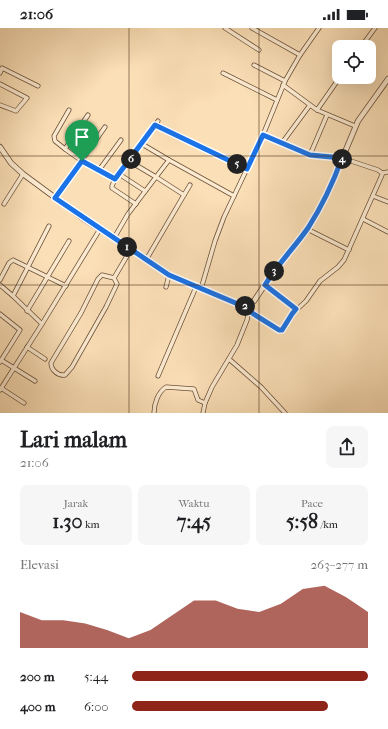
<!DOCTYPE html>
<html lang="id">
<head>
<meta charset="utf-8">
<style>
  body { margin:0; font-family:"IM FELL French Canon",serif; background:#f6f6f6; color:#202124; height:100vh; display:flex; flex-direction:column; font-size:15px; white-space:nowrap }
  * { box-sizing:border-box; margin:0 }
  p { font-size:13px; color:#757577 }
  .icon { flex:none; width:22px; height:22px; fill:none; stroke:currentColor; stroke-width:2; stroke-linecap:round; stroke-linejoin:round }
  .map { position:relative; height:385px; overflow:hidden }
  .drawer { display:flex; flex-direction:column; background:#fff; flex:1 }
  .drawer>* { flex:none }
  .tools { position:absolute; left:332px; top:12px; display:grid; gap:8px }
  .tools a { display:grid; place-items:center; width:44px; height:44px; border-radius:8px; background:#fff; box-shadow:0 4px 16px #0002; font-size:20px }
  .pin { position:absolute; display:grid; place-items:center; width:34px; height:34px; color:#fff; margin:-41px -17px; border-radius:50% 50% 50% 0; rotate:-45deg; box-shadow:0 0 4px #0007 }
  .pin .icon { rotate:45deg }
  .km { position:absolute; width:20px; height:20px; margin:-10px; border-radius:50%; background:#222; color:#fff; font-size:11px; line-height:20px; text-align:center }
  .round { display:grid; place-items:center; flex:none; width:42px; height:42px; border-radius:8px; background:#f6f6f6 }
  .head { display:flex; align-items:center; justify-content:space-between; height:68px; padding:0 20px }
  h1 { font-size:22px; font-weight:700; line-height:30px }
  .figures { display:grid; grid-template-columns:repeat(3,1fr); gap:6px; height:68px; padding:4px 20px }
  .figures div { display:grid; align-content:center; border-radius:8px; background:#f6f6f6; text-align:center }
  .figures b { font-size:20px; font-weight:700 }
  .figures small { font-size:11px; font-weight:400 }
  .figures p { font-size:11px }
  .chart { height:112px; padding:8px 20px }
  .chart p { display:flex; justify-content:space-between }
  .chart svg { width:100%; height:72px; margin-top:4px; fill:#8f2418; opacity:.7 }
  ul { padding:0 20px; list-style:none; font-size:13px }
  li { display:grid; grid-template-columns:64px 48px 1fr; align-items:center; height:30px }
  li i { height:10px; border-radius:5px; background:#8f2418 }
  .status { display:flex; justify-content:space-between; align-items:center; height:28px; padding:0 20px; background:#fff; direction:ltr }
  .status svg { height:11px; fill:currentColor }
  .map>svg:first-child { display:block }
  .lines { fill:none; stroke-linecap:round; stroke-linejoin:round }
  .minor-casing { stroke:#6a513a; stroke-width:5 }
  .tertiary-casing { stroke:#6a513a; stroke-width:6 }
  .minor { stroke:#fcead0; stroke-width:3.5 }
  .tertiary { stroke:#fcead0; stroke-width:4.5 }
  .route-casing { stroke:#fff; stroke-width:8 }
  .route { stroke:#1a73e8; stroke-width:5 }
  .grid { fill:none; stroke:#3a2210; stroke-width:1; stroke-opacity:0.55 }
</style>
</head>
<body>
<div class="status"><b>21:06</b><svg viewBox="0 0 49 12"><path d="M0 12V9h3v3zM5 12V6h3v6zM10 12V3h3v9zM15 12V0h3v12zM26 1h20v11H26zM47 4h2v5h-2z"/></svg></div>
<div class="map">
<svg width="388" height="385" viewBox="0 0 388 385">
  <rect width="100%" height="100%" fill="#fbdfb7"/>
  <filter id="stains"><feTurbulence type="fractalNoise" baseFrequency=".005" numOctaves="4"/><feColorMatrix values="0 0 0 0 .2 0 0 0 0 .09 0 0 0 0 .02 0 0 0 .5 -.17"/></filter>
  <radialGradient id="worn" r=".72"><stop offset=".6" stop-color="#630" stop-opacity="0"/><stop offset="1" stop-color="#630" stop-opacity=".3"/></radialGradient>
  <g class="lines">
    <g class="minor-casing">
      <g id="minor">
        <polyline points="225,0 259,22"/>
        <polyline points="252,0 300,27"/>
        <polyline points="361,19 375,0"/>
        <polyline points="254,37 285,53"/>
        <polyline points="0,45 2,40 38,58"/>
        <polyline points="223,45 277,72"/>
        <polyline points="0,56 27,70 16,83 0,77"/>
        <polyline points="283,57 317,82 355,98"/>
        <polyline points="317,82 340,49"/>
        <polyline points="88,87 65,121 82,133 115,151 158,93"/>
        <polyline points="155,97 247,141"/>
        <polyline points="282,115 310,77"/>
        <polyline points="142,116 169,132 234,168"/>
        <polyline points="65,121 55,113 54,108 69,82"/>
        <polyline points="310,127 327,87"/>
        <polyline points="169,132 156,149 184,167 190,157"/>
        <polyline points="99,142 121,112"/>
        <polyline points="382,145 388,144"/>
        <polyline points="119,146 145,163"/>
        <polyline points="115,151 112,158 112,160 136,176"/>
        <polyline points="373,168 388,174"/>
        <polyline points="55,170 105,99"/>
        <polyline points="4,176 23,146"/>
        <polyline points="363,191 388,204"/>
        <polyline points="49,198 13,268 42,296 100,201"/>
        <polyline points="307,201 349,222"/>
        <polyline points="114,210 128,186 156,149 129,133"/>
        <polyline points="146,232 184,167"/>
        <path d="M114,250l-12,-3 -4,4 -17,34 -30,50c0,7 7,13 14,12l7,-8 34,-60 11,-23 -3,-6 17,-29"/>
        <polyline points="0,252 9,235 13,232 66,258"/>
        <polyline points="0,257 13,268"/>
        <polyline points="265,257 296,281"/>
        <polyline points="166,259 169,247"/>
        <polyline points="201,261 215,213 224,189 263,107 285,53 300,27 319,0"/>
        <polyline points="27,283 69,213"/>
        <polyline points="249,283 279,302 283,301 292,286 306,273 320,253 338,239 344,232 382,147 382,145 378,142 342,130 310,127 263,107"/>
        <polyline points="0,286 20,302 0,334"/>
        <polyline points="27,319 45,331"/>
        <polyline points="229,331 261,359 285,385"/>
        <polyline points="1,332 35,353"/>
        <polyline points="158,348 196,259"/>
        <polyline points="1,360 24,375"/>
        <polyline points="0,362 42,296"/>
        <path d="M154,385c0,-9 4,-21 12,-26l28,2 4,11 7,3"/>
        <polyline points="203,385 205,375 212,359 237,317 247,292 250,276"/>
      </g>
    </g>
    <g class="tertiary-casing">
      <polyline id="tertiary" points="0,119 11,135 23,146 84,191 164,243 175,250 238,276 247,278 254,273 274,243 307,201 326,169 358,93 388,51"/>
    </g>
    <use href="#minor" class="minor"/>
    <use href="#tertiary" class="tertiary"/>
  </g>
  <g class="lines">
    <g class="route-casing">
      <path id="route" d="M155,97l92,44 16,-34 47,20 32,3c-9,25 -20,48 -34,70 -14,20 -31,37 -43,57l31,24 -4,5 -10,16h-3l-30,-19 1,-7 -6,2 -6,-2 -69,-29 -114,-77 27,-37 33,18z"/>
    </g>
    <use href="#route" class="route"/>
  </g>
  <path class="grid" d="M129,0v385M259,0v385M0,128h388M0,257h388"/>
  <rect width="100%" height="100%" filter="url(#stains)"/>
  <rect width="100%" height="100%" fill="url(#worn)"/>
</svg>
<div class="tools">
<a><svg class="icon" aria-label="locate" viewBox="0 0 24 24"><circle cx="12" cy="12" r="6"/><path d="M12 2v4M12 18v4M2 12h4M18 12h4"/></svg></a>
</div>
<div class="pin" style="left:82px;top:133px;background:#1e9e55"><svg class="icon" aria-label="arrive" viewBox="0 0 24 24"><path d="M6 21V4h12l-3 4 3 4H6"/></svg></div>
<b class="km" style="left:127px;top:219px">1</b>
<b class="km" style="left:245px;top:278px">2</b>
<b class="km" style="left:274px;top:243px">3</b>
<b class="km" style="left:342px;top:131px">4</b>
<b class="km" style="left:237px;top:136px">5</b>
<b class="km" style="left:131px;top:131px">6</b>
</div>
<section class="drawer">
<div class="head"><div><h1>Lari malam</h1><p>21:06</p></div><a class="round"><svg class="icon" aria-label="share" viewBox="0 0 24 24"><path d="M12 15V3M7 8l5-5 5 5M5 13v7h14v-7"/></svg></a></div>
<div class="figures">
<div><p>Jarak</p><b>1.30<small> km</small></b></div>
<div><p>Waktu</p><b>7:45</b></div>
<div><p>Pace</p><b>5:58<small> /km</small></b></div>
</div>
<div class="chart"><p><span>Elevasi</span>263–277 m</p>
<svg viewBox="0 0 160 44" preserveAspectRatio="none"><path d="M0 44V22L10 27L20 27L30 29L40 33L50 38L60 33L70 24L80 15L90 15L100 20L110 22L120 17L130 8L140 6L150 13L160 22V44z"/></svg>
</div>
<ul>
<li><b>200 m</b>5:44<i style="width:100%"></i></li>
<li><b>400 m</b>6:00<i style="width:83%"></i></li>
</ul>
</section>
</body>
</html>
